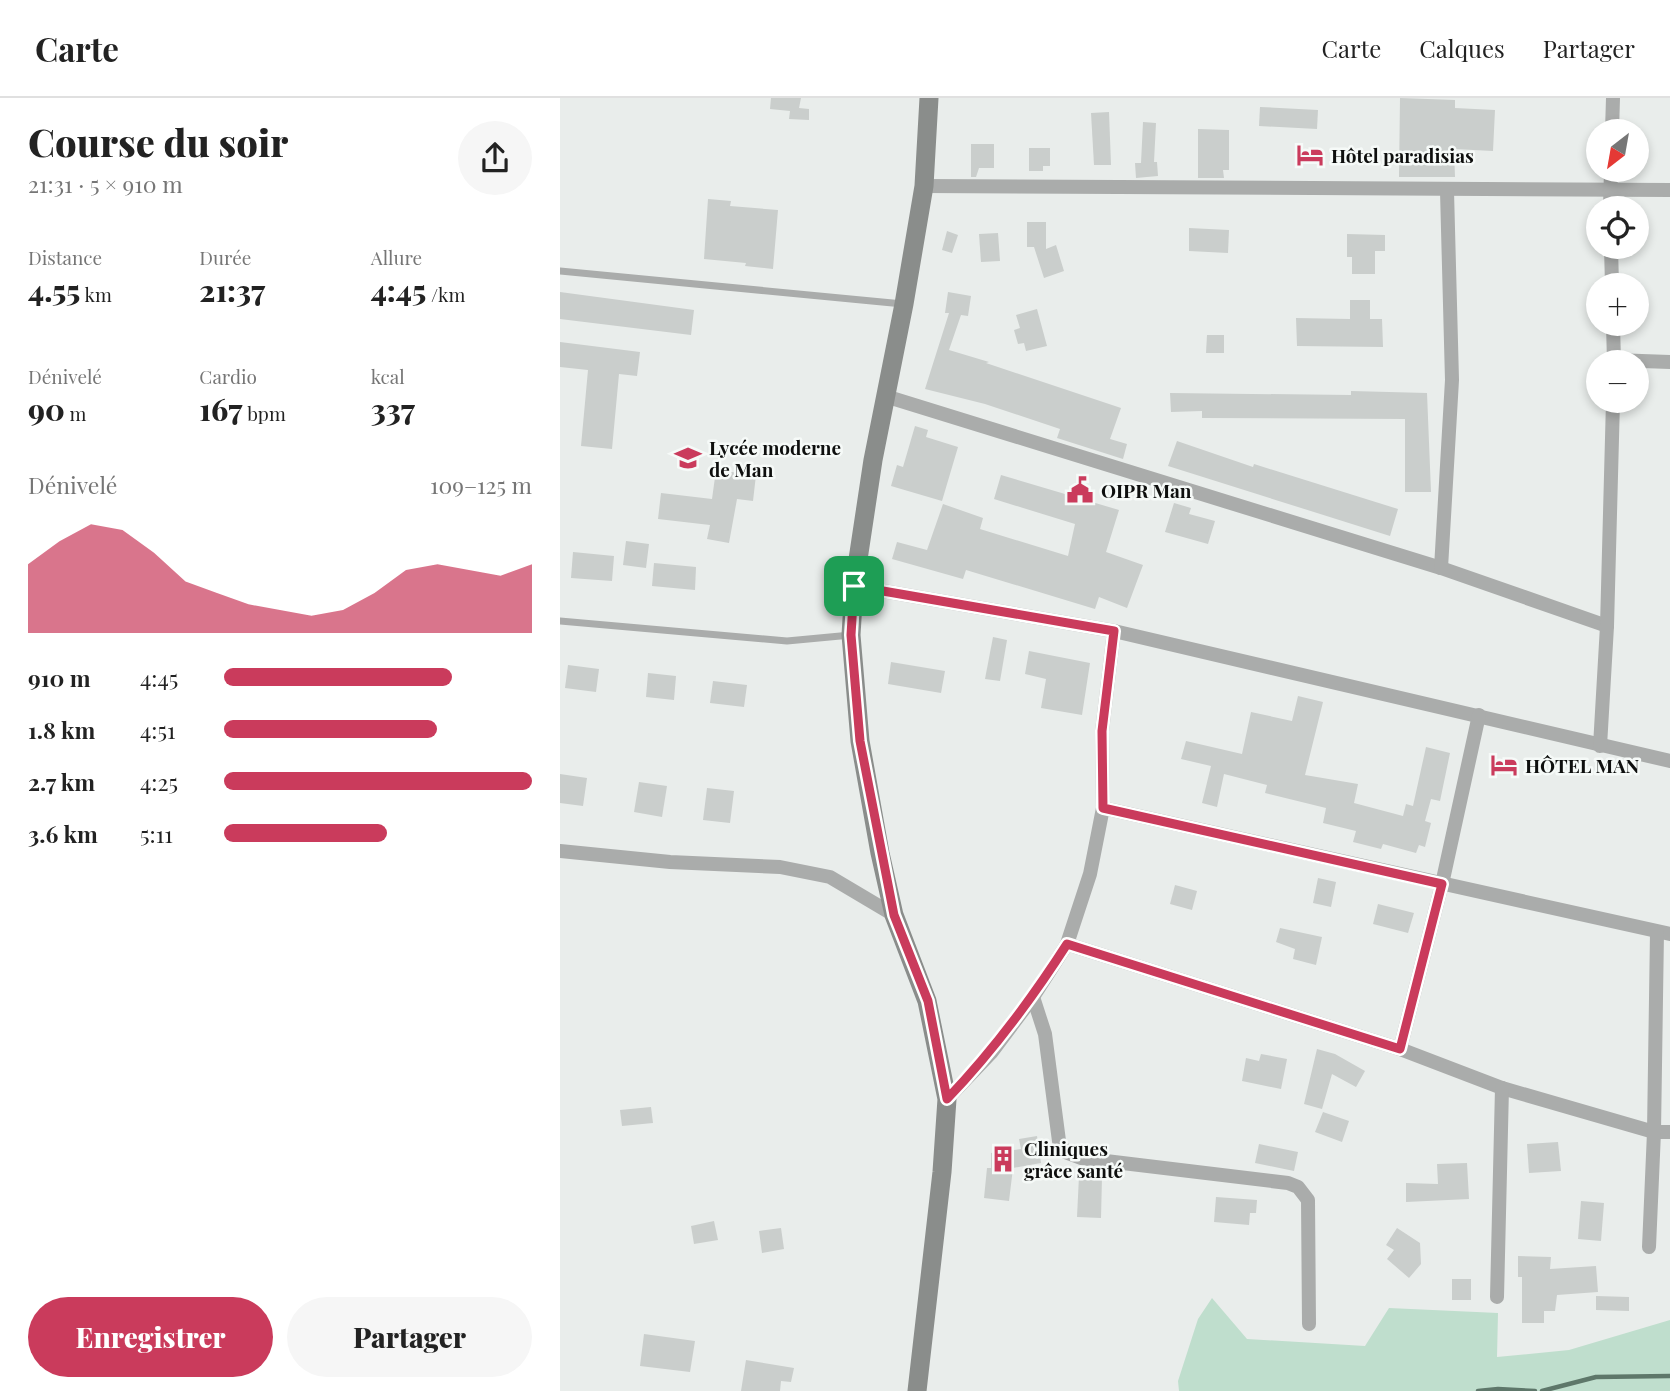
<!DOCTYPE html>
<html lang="fr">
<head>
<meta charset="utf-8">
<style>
  body { margin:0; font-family:"Playfair Display",serif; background:#f6f6f6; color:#222; height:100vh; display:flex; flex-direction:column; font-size:26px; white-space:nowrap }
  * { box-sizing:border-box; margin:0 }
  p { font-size:23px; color:#767676 }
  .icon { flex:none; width:38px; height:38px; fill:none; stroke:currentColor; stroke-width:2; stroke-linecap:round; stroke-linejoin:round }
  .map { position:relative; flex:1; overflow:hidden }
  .drawer { display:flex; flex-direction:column; background:#fff; width:560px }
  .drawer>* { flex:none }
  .needle { width:46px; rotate:211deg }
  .buttons { position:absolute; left:1026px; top:21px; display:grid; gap:14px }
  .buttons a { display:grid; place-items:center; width:63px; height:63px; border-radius:50%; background:#fff; box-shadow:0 4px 10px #0003; font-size:35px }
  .pin { position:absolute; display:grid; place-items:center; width:60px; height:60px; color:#fff; margin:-30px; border-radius:14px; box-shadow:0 4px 10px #0006 }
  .round { display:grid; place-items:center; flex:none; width:74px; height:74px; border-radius:37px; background:#f6f6f6 }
  .summary { display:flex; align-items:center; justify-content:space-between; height:119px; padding:0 28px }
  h1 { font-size:38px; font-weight:800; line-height:52px }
  .stats { display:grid; grid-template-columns:repeat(3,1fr); gap:10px; height:119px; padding:7px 28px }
  .stats div { display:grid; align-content:center }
  .stats b { font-size:30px; font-weight:800 }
  .stats small { font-size:19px; font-weight:400 }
  .stats p { font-size:19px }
  .chart { height:196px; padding:14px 28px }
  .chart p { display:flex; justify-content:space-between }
  .chart svg { width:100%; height:126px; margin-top:7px; fill:#ca3b5c; opacity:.7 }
  .cta { display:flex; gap:14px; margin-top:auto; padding:14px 28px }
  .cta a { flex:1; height:80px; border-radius:42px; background:#ca3b5c; color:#fff; font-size:28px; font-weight:800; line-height:80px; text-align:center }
  .cta a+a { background:#f6f6f6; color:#222 }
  ul { padding:0 28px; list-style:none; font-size:23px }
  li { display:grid; grid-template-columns:112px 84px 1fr; align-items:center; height:52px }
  li i { height:18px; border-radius:9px; background:#ca3b5c }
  header { display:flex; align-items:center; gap:42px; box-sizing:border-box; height:98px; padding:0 35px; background:#fff; border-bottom:2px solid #e0e0e0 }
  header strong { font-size:33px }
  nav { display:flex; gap:38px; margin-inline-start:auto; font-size:24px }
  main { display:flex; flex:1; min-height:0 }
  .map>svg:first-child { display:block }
  .green { fill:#bfdecd }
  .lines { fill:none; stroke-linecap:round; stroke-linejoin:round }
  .stream { stroke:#5e776a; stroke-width:4.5 }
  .building { fill:#cacecc }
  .lane { stroke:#aaacab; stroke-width:7 }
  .street { stroke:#aaacab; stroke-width:14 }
  .secondary { stroke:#8a8d8b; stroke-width:19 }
  .route-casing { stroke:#fff; stroke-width:14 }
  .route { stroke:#ca3b5c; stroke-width:9 }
  .labels { text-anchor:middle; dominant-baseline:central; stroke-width:5; stroke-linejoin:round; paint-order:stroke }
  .poi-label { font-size:19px; font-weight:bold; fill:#0e0f0e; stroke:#f6faf8; text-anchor:start }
</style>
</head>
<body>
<header>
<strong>Carte</strong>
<nav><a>Carte</a><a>Calques</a><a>Partager</a></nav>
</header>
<main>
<section class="drawer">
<div class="summary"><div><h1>Course du soir</h1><p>21:31 · 5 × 910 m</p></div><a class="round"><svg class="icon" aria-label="share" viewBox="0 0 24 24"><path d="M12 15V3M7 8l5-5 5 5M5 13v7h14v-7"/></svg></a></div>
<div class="stats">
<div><p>Distance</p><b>4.55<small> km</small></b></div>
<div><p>Durée</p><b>21:37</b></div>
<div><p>Allure</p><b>4:45<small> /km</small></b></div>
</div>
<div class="stats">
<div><p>Dénivelé</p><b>90<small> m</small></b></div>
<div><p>Cardio</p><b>167<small> bpm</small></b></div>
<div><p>kcal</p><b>337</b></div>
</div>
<div class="chart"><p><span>Dénivelé</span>109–125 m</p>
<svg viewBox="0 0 160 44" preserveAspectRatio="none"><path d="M0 44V20L10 12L20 6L30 8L40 16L50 26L60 30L70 34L80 36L90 38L100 36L110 30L120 22L130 20L140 22L150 24L160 20V44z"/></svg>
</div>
<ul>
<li><b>910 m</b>4:45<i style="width:74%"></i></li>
<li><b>1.8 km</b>4:51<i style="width:69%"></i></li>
<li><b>2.7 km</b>4:25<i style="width:100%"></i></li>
<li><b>3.6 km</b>5:11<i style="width:53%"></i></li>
</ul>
<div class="cta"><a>Enregistrer</a><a>Partager</a></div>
</section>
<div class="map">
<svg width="1110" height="1293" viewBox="0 0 1110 1293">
  <rect width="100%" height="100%" fill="#e9edeb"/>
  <polygon class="green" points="652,1200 687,1241 805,1248 829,1210 938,1215 937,1259 1009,1252 1110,1222 1110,1293 619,1293 618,1283 638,1221"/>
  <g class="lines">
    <g class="stream">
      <polyline points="918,1293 938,1291 975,1293"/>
      <polyline points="982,1293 1036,1279 1110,1278"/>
    </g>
  </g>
  <g class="building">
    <polygon points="211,0 241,0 239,10 249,11 249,22 229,21 230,13 210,11"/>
    <polygon points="840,0 895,2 895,10 935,12 933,53 894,51 895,79 839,79"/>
    <polygon points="700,9 758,12 757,31 699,28"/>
    <polygon points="549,14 551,67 534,67 531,15"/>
    <polygon points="583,24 596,25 594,64 597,64 598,78 576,80 575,65 581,65"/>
    <polygon points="638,31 669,32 669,72 663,72 664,80 638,80"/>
    <polygon points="411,46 434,46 434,70 419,70 416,79 411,79"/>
    <polygon points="469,50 490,50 490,68 483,68 483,73 469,73"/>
    <polygon points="148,101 171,103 170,108 218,112 213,171 185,168 186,165 144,161"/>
    <polygon points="467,124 486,124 486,151 496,147 504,173 484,180 474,149 467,149"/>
    <polygon points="629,130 669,132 668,155 629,153"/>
    <polygon points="387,133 398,137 392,155 382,152"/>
    <polygon points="438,135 440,163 421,164 419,136"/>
    <polygon points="787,136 825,137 825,153 815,153 815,176 792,176 792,159 787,159"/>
    <polygon points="0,194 134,212 131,237 0,221"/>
    <polygon points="388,194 411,198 408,218 401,217 389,252 429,264 426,265 561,310 550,341 567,346 563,361 497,340 500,331 425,306 365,291 389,215 385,215"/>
    <polygon points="790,202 810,202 810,221 822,221 823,249 737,248 736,220 790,221"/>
    <polygon points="477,211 487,248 466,253 464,245 458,246 454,232 460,230 456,217"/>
    <polygon points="647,237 664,237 664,255 646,255"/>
    <polygon points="0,244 80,254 77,278 59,276 52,351 21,348 28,272 0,269"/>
    <polygon points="791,293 867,295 871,394 845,394 845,321 642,320 642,313 611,314 610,295 791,297"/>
    <polygon points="355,328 368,332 366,339 398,349 382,403 331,388 337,367 343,369"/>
    <polygon points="617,343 693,369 694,366 838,411 830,438 608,368"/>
    <polygon points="156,372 196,377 193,403 177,401 169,445 147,441 150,427 98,421 101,395 152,401"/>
    <polygon points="441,377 559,412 546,454 583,467 567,510 539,499 535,511 406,472 403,481 332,461 337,444 367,452 383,406 423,420 420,431 508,458 515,426 434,401"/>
    <polygon points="614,405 631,410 629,416 655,423 648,446 605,434"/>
    <polygon points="66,443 89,446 86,470 63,467"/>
    <polygon points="13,454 54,458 52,483 11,480"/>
    <polygon points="94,465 136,469 135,492 92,488"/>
    <polygon points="433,539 447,542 440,583 425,581"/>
    <polygon points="469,553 530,565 522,617 481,610 486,581 465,576"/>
    <polygon points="331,564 385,573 381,595 328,586"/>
    <polygon points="8,567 39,571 36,594 5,590"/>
    <polygon points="88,575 116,578 114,602 86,599"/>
    <polygon points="153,583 187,587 184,609 150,605"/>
    <polygon points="738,598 763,604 745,677 798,686 794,705 843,718 846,706 853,708 866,649 890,655 880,703 871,701 865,723 871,725 865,749 859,747 856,755 823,746 821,751 793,744 796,733 763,725 766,710 705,695 707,687 664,676 657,709 642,705 651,668 621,661 626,643 682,656 691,614 732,623"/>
    <polygon points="0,676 27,680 23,708 0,705"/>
    <polygon points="79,684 107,688 102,719 74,714"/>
    <polygon points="147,690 174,693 170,725 143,722"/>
    <polygon points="758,780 776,784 771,809 753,805"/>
    <polygon points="615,787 637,793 632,812 610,806"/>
    <polygon points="818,806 854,815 848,835 813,826"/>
    <polygon points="720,830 762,839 756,867 733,861 735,851 716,844"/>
    <polygon points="757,951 775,956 805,973 796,989 772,976 762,1011 744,1006"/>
    <polygon points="701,956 727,961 721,991 682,983 686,960 699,963"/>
    <polygon points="91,1009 93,1025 62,1028 60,1012"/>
    <polygon points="763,1014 789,1023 782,1044 755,1034"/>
    <polygon points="477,1038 481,1065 453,1070 449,1103 424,1100 427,1070 431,1070 431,1055 461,1051 459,1041"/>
    <polygon points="998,1044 1001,1073 969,1075 967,1046"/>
    <polygon points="699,1046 738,1054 734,1073 695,1065"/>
    <polygon points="907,1065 909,1101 846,1104 846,1085 878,1086 877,1066"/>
    <polygon points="519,1078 542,1079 541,1120 517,1119"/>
    <polygon points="656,1099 697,1102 696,1115 690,1115 689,1127 654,1124"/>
    <polygon points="1021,1103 1044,1105 1041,1143 1018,1141"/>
    <polygon points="154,1123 158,1142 134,1146 131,1128"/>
    <polygon points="221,1130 224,1151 202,1155 199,1133"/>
    <polygon points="837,1130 860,1145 861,1166 849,1180 827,1161 834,1152 826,1147"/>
    <polygon points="958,1158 991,1159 990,1171 1036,1168 1038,1194 997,1197 995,1213 984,1213 984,1225 962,1225 962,1179 958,1179"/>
    <rect x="892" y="1181" width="19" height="21"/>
    <polygon points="1036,1198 1069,1199 1069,1213 1036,1212"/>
    <polygon points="84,1236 135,1243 130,1274 80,1268"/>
    <polygon points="186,1262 234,1270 231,1284 221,1283 220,1293 181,1293"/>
  </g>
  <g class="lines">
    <g class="lane">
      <polyline points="0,173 343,206"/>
      <polyline points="0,523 227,543 291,537"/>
    </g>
    <g class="street">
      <polyline points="1052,33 1053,0"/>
      <polyline points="364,88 1110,92"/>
      <polyline points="1050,110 1051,72"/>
      <polyline points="1051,149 1052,187"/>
      <polyline points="1053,226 1054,264"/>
      <polyline points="1054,262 1110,264"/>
      <polyline points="325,298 881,470 1047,528"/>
      <polyline points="881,470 892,282 887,93"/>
      <polyline points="294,488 554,533 1110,663"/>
      <polyline points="1040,648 1047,528 1053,303"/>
      <polyline points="543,710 1110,836"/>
      <polyline points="0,753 110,764 220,769 270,779 334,817"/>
      <polyline points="507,846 840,951 942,990 1094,1034 1110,1034"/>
      <polyline points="473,899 485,936 499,1043 505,1054 521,1060 728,1085 738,1089 748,1102 749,1226"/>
      <polyline points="840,951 882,786 919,617"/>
      <polyline points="387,1001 431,955 473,899 507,846 530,776 543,710 542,633 554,533"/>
      <polyline points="1089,1149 1094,1034 1097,834"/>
      <polyline points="937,1199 942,990"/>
    </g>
    <polyline class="secondary" points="357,1293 382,1074 387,1001 367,903 334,817 320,755 300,643 291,537 294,488 313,362 344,206 364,88 369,0"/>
  </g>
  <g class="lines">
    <g class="route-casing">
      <path id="route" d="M294,488l260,45 -12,100 1,77 339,76 -42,165 -333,-105c-36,56 -74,107 -120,155l-19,-98 -34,-86 -34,-174 -9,-106z"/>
    </g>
    <use href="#route" class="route"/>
  </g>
  <defs>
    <g id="hotel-bare" transform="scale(2.1)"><path d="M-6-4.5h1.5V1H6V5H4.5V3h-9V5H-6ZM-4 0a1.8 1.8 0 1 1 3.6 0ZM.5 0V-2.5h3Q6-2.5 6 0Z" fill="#ca3b5c" stroke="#f6faf8" stroke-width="2.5" paint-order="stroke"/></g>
    <g id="school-bare" transform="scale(2.1)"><path d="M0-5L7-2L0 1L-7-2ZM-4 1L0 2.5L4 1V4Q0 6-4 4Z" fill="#ca3b5c" stroke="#f6faf8" stroke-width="2.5" paint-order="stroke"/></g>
    <g id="civic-bare" transform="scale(2.1)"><path d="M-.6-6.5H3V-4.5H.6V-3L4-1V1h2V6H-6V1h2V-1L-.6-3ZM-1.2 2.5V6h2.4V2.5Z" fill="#ca3b5c" stroke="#f6faf8" stroke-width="2.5" paint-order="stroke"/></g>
    <g id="building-bare" transform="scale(2.1)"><path d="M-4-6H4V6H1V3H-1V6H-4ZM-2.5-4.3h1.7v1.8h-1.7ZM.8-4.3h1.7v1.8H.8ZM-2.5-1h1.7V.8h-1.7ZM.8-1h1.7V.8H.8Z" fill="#ca3b5c" stroke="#f6faf8" stroke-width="2.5" paint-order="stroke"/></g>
  </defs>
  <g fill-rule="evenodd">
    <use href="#hotel-bare" x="750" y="57"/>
    <use href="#school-bare" x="128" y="360"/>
    <use href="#civic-bare" x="520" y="392"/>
    <use href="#hotel-bare" x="944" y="667"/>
    <use href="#building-bare" x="443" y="1061"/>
  </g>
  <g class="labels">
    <g class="poi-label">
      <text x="771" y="57">Hôtel paradisias</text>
      <text x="149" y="349">Lycée moderne<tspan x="149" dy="22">de Man</tspan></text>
      <text x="541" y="392">OIPR Man</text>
      <text x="965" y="667">HÔTEL MAN</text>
      <text x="464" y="1050">Cliniques<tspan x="464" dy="22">grâce santé</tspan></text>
    </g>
  </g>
</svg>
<div class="buttons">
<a><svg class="needle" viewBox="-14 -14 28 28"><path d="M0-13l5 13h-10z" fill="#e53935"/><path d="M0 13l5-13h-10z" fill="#767676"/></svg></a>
<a><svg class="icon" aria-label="locate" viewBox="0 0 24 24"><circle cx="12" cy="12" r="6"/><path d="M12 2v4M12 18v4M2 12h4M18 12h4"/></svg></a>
<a>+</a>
<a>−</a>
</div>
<div class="pin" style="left:294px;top:488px;background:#1e9e55"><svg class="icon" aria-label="arrive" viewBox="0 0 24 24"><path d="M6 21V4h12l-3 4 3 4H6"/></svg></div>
</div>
</main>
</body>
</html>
